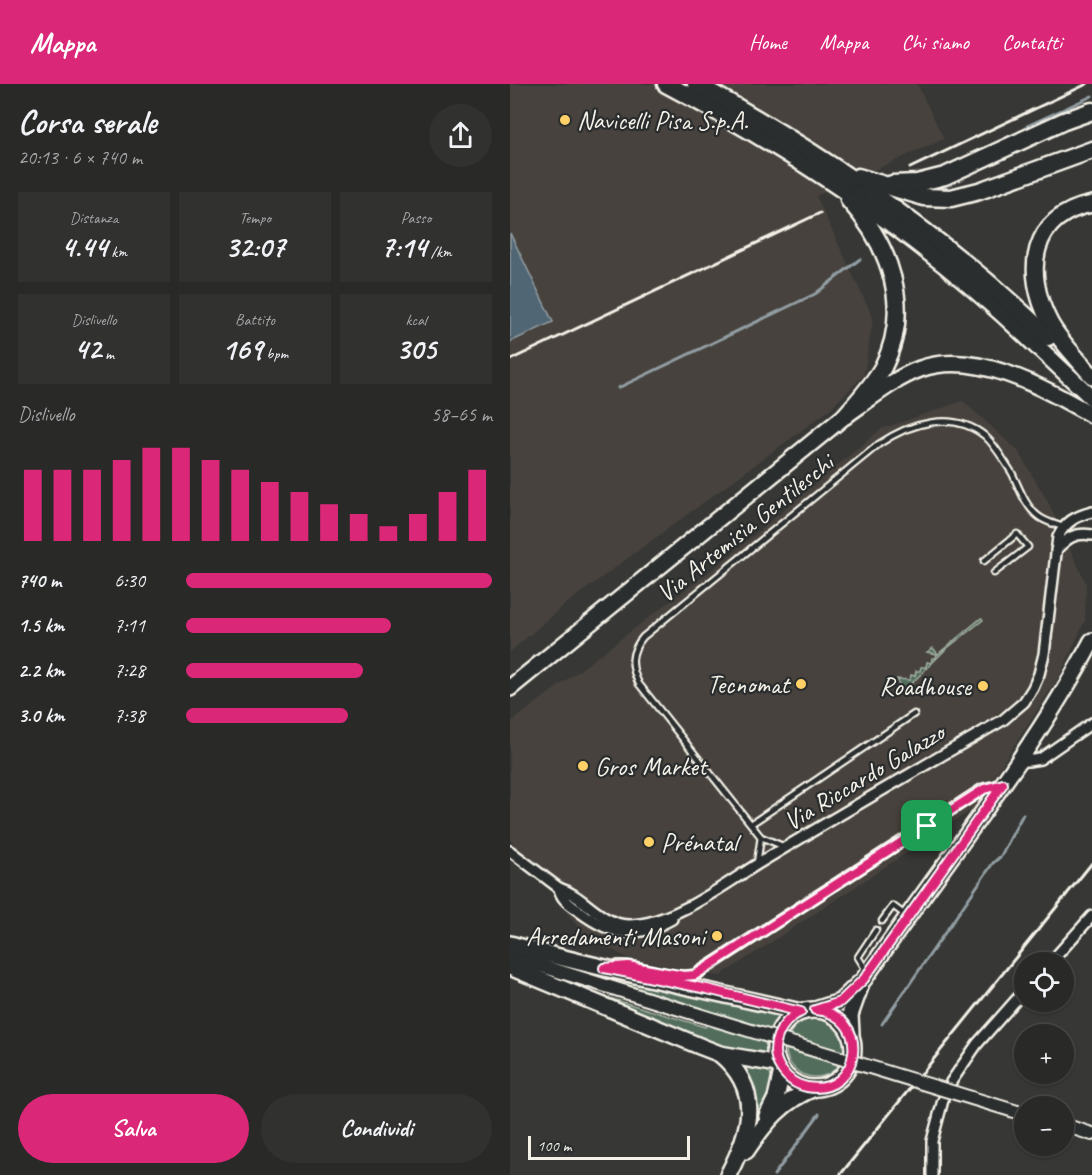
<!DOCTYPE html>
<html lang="it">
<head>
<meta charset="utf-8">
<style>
  body { margin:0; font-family:Caveat,sans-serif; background:#313130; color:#f1f3f6; height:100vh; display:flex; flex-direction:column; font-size:22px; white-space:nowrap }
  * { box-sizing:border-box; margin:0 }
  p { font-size:20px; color:#a5a6a8 }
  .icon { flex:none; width:33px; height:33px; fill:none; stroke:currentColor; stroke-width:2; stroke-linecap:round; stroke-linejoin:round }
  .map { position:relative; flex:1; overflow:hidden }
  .sheet { display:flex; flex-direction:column; background:#292928; width:510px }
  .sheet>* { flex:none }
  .fabs { position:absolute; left:504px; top:868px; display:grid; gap:12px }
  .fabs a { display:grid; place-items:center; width:60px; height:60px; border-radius:50%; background:#292928; box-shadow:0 2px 4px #0004,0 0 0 2px #454545; font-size:30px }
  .scale { position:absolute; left:18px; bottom:15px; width:162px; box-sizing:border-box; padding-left:6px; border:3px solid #f4f1e8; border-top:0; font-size:16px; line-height:21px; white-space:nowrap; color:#f4f1e8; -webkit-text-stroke:4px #2a2d2e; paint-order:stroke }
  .pin { position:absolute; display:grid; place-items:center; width:51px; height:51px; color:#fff; margin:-26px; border-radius:12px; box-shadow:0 3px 9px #0006 }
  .round { display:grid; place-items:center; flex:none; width:63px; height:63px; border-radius:32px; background:#313130 }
  .headline { display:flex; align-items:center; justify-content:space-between; height:102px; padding:0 18px }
  h1 { font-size:33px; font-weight:700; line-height:45px }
  .figures { display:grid; grid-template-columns:repeat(3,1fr); gap:9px; height:102px; padding:6px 18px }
  .figures div { display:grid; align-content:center; border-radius:0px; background:#313130; text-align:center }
  .figures b { font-size:30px; font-weight:700 }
  .figures small { font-size:16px; font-weight:400 }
  .figures p { font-size:16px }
  .chart { height:168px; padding:12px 18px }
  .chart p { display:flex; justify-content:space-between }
  .chart svg { width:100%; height:108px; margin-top:6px; stroke:#db2777; stroke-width:6 }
  .button { display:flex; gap:12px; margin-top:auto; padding:12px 18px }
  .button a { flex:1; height:69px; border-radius:36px; background:#db2777; color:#fff; font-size:24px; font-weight:700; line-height:69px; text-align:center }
  .button a+a { background:#313130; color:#f1f3f6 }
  ul { padding:0 18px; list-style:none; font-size:20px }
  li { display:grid; grid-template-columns:96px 72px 1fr; align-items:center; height:45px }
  li i { height:15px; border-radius:8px; background:#db2777 }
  header { display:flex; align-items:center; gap:36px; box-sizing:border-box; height:84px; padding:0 30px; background:#db2777; color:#fff }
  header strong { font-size:28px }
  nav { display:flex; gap:33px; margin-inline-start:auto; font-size:21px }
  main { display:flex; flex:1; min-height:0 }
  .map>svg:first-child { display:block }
  .built { fill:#47433e }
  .green { fill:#526d5d; stroke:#a3afa2; stroke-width:1.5 }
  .water { fill:#516675; stroke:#929ea3; stroke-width:1.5 }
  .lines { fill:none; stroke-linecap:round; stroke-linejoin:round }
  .stream { stroke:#929ea3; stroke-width:3 }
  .service-casing { stroke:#f4f1e8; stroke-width:9 }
  .minor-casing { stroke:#f4f1e8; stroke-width:14 }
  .tertiary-casing { stroke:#f4f1e8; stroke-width:16 }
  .primary-casing { stroke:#f4f1e8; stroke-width:20 }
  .trunk-casing { stroke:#f4f1e8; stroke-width:20 }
  .motorway-casing { stroke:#f4f1e8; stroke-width:21 }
  .service { stroke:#2a2d2e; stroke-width:4.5 }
  .minor { stroke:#2a2d2e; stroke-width:9 }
  .tertiary { stroke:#2a2d2e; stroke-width:12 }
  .primary { stroke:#2a2d2e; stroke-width:15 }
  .trunk { stroke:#2a2d2e; stroke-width:15 }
  .motorway { stroke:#2a2d2e; stroke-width:16 }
  .rail { stroke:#f4f1e8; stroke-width:3 }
  .tertiary-bridge-casing { stroke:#f4f1e8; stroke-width:16; stroke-linecap:butt }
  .tertiary-bridge { stroke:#2a2d2e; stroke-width:12 }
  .route-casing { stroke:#fff; stroke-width:12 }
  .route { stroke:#db2777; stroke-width:8 }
  .poi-dot { fill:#ffd166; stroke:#2a2d2e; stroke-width:2 }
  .labels { text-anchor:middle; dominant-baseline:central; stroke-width:4.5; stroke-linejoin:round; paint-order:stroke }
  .poi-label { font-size:26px; fill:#f4f1e8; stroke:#2a2d2e; text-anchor:start }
  .street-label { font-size:26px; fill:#f4f1e8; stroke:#2a2d2e }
</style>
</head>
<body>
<header>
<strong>Mappa</strong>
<nav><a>Home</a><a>Mappa</a><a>Chi siamo</a><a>Contatti</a></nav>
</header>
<main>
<section class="sheet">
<div class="headline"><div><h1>Corsa serale</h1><p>20:13 · 6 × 740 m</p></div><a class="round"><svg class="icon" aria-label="share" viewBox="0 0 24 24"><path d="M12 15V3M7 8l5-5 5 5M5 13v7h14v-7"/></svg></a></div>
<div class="figures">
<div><p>Distanza</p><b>4.44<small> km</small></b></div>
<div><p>Tempo</p><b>32:07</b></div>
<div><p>Passo</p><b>7:14<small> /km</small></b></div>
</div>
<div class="figures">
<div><p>Dislivello</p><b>42<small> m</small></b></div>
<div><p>Battito</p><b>169<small> bpm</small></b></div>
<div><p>kcal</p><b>305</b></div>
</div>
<div class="chart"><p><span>Dislivello</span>58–65 m</p>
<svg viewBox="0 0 160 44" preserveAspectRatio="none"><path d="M5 44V15M15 44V15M25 44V15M35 44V11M45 44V6M55 44V6M65 44V11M75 44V15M85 44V20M95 44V24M105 44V29M115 44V33M125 44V38M135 44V33M145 44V24M155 44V15"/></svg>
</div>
<ul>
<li><b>740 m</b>6:30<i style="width:100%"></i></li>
<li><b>1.5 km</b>7:11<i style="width:67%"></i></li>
<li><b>2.2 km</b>7:28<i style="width:58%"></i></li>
<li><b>3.0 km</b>7:38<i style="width:53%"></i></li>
</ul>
<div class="button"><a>Salva</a><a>Condividi</a></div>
</section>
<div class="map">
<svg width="582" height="1091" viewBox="0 0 582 1091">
  <rect width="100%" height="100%" fill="#373735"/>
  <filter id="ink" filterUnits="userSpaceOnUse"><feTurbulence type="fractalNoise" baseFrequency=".0167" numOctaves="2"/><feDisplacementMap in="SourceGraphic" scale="12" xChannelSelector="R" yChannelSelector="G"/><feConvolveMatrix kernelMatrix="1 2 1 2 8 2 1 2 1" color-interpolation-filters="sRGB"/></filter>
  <g filter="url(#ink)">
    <g class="built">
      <polygon points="0,0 407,0 434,55 306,112 363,234 354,291 318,327 57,519 0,568 0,258 43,238 0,149"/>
      <polygon points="453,317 508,367 537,416 576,499 575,537 550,591 463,725 210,892 118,874 75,852 0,755 0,639 208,481 371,345"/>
    </g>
    <g class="green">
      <polygon points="471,534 473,536 435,566 396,605 390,603 387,595 400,596 401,591 405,592 406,587 410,587 411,583 416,583 417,578 421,579 422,574 426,574 427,570 417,568 423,564 428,570"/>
      <polygon points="37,875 273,928 259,949 256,974 214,966 31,893 195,943 200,927"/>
      <circle cx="305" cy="964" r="29"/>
      <path d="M228,979c7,2 16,2 23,4 27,10 -1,47 -10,61z"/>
    </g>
    <polygon class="water" points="0,149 43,238 0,258"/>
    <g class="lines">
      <g class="stream">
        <polyline points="517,42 582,12"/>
        <polyline points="108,304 305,210 350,175"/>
        <polyline points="372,940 483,779 491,772 513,730"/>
        <polyline points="264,1091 309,1030"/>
      </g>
      <g class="service-casing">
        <g id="service">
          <polyline points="474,477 507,450 518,463 484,489"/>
          <polyline points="241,740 404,630"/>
          <path d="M275,763l-24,-10 -122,-153c-9,-18 -9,-32 4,-47l236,-193c31,-21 74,-34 106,-8 11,10 19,25 27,37 7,14 13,33 26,43 7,6 17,8 25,11"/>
          <polyline points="247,779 251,753"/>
          <polyline points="372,837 383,822 395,831"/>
          <polyline points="356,886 348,873 366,846"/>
        </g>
      </g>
      <g class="minor-casing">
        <g id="minor">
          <path d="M546,466c11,-12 19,-18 36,-15"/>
          <polyline points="507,677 518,677 530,675 582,639"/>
          <path d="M0,767l49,37c26,8 41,37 71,37 42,-1 91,-38 126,-60 81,-49 164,-97 247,-145l21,-18 9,-14 6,-14 5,-20 14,-117c7,-15 18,-21 34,-25"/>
          <path d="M49,804c2,12 12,17 21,24 34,25 56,27 92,7"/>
          <polyline points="540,879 582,832"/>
          <path d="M108,882c25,-2 52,15 77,9l288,-186 18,-4"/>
          <polyline points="441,998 467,960 514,907"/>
          <polyline points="422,1091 422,1057 433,1016"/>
        </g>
      </g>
      <g class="tertiary-casing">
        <g id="tertiary">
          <polyline points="0,872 189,931"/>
          <polyline points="554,1041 582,1050"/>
        </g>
      </g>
      <g class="primary-casing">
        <g id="primary">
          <path d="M0,860c96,27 194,45 291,68"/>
          <polyline points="0,883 192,963 210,970 268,980"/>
          <circle cx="304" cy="965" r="39"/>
          <path d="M305,926l25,-8 24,-23c76,-112 164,-218 228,-338"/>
          <polyline points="341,949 340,931 350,903"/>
          <path d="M210,970c43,36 31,77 8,121"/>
          <polyline points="257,1032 266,1014 272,987"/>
          <path d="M236,1067c18,-27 38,-52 69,-63"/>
        </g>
      </g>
      <g class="trunk-casing">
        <g id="trunk">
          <path d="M582,120c-62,12 -68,68 -43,117 10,20 29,38 43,55"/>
          <polyline points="528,263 582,314"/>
          <path d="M0,604l336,-273c24,-16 47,-36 74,-46 56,-20 124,19 172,46"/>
        </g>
      </g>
      <g class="motorway-casing">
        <g id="motorway">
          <path d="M156,0c135,71 262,156 372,263"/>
          <path d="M186,0c127,70 248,152 352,253"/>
          <polyline points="348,93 414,113 441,114 469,107 582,66"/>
          <polyline points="382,100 407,99 435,92 554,37 582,27"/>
          <path d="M336,331c13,-15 27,-30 37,-48 30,-59 7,-121 -34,-167"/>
        </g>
      </g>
      <use href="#service" class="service"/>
      <use href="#minor" class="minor"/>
      <use href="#tertiary" class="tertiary"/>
      <use href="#primary" class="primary"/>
      <use href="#trunk" class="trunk"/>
      <use href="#motorway" class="motorway"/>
      <g class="rail">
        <polyline points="400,84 577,0"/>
        <polyline points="0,276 310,129"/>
        <polyline points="330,1091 582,779"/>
      </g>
      <g class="tertiary-bridge-casing">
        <polyline id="tertiary-bridge" points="189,931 514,1030"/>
      </g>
      <use href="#tertiary-bridge" class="tertiary-bridge"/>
    </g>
  </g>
  <g class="lines" filter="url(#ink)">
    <g class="route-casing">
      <path id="route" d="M493,700l-139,195 -24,23 -25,8c58,4 46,87 -8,77 -11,-2 -20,-9 -26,-18 -14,-21 -1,-48 20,-57l-94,-23 -103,-21 24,-2 56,10 11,-1 289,-186z"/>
    </g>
    <use href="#route" class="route"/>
  </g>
  <g class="poi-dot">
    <circle cx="55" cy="36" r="6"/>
    <circle cx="291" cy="600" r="6"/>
    <circle cx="473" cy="602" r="6"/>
    <circle cx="73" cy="682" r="6"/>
    <circle cx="139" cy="758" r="6"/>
    <circle cx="207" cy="852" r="6"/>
  </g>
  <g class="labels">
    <g class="poi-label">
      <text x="67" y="36">Navicelli Pisa S.p.A.</text>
      <text x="279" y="600" text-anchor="end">Tecnomat</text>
      <text x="461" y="602" text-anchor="end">Roadhouse</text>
      <text x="85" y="682">Gros Market</text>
      <text x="151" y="758">Prénatal</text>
      <text x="195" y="852" text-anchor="end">Arredamenti Masoni</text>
    </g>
    <g class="street-label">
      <text transform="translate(235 444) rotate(-39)">Via Artemisia Gentileschi</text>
      <text transform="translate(354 693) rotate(-31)">Via Riccardo Galazzo</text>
    </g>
  </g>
</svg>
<div class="fabs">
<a><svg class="icon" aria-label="locate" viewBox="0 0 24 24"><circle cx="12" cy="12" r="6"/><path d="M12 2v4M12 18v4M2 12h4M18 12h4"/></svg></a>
<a>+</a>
<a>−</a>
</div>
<div class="scale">100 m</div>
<div class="pin" style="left:417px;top:742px;background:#1e9e55"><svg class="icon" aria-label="arrive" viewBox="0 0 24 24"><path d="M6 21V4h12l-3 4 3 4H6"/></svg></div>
</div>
</main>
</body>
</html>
